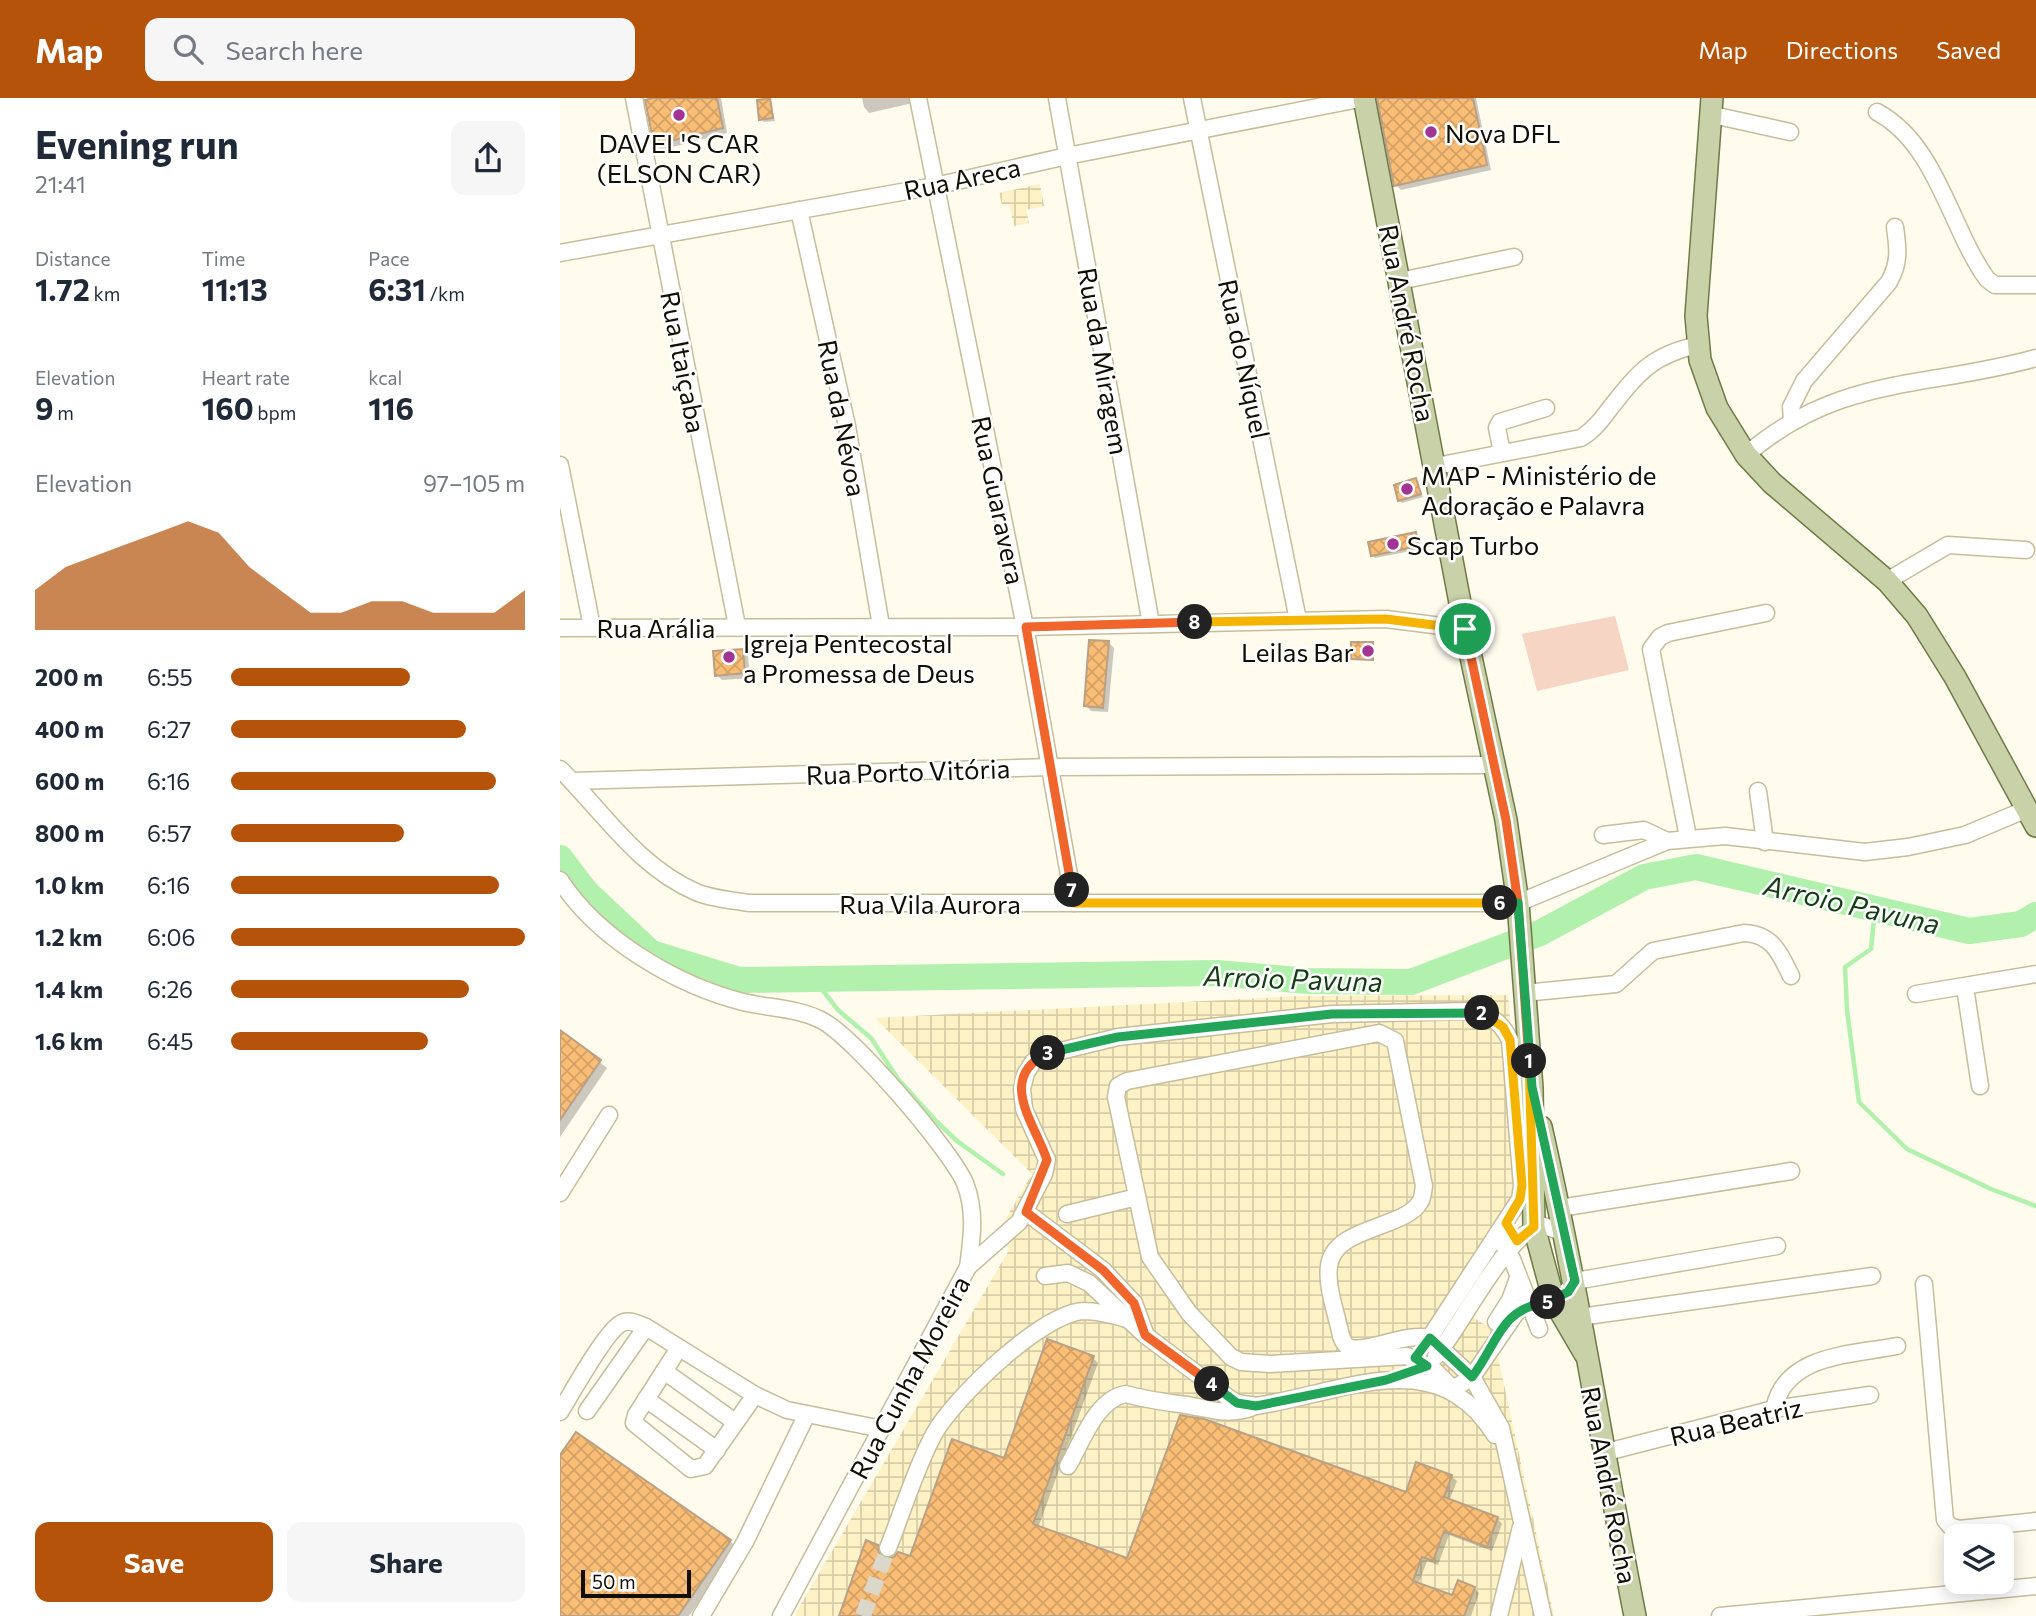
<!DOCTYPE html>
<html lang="en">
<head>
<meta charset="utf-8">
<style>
  body { margin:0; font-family:Commissioner,sans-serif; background:#f6f6f7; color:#1f2937; height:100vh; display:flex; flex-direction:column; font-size:26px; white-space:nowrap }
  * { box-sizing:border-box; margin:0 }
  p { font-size:23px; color:#747a83 }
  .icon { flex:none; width:38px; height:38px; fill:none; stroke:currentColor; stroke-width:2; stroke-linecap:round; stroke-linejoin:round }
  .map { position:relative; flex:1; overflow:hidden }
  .details { display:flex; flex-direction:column; background:#fff; width:560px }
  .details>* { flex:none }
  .buttons { position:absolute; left:1384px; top:1426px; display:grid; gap:14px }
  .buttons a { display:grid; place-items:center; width:70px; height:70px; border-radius:14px; background:#fff; box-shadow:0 4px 18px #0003; font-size:35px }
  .scale { position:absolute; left:21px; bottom:18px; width:110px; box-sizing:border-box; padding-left:7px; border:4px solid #110e03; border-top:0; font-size:19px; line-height:24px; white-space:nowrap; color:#110e03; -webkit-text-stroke:5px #fff; paint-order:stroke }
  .pin { position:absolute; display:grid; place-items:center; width:60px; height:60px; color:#fff; margin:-30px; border:4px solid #fff; border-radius:50%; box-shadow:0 2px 7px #0007 }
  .km { position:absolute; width:35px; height:35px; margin:-18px; border-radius:50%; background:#222; color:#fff; font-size:19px; line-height:35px; text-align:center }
  .round { display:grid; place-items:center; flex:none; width:74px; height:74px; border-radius:14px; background:#f6f6f7 }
  .summary { display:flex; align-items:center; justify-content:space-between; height:119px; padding:0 35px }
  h1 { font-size:38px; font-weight:700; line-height:52px }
  .figures { display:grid; grid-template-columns:repeat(3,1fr); gap:10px; height:119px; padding:7px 35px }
  .figures div { display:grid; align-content:center }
  .figures b { font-size:30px; font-weight:700 }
  .figures small { font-size:19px; font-weight:400 }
  .figures p { font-size:19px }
  .chart { height:196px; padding:14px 35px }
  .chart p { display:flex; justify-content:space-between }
  .chart svg { width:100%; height:126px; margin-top:7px; fill:#b45309; opacity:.7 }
  .primary-button { display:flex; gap:14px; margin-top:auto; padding:14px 35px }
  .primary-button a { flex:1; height:80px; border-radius:14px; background:#b45309; color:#fff; font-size:28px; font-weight:700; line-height:80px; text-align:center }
  .primary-button a+a { background:#f6f6f7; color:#1f2937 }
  ul { padding:0 35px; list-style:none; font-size:23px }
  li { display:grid; grid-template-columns:112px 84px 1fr; align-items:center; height:52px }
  li i { height:18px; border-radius:9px; background:#b45309 }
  header { display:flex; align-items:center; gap:42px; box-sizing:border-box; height:98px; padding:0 35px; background:#b45309; color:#fff }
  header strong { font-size:33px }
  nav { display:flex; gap:38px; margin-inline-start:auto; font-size:24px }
  .search { width:490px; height:63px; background:#f6f6f7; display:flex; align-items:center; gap:18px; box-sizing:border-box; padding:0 24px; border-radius:14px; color:#747a83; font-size:26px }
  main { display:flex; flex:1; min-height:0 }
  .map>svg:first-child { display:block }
  .industrial { fill:url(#industrial-grid) }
  .green { fill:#f6d5c5 }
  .shadow { fill:#0003 }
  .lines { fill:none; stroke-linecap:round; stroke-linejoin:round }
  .stream { stroke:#b1f1ad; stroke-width:4.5 }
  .river { stroke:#b1f1ad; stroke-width:26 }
  .building { fill:url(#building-cross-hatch); stroke:#b9a186; stroke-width:2 }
  .minor-tunnel { stroke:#dbd7ca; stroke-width:16; stroke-dasharray:16 8; stroke-linecap:butt }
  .minor-casing { stroke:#c6bd9b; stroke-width:19 }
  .major-casing { stroke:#707948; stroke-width:24 }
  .minor { stroke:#fff; stroke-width:16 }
  .major { stroke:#c8d1a7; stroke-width:21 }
  .split-1-casing { stroke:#fff; stroke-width:14 }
  .split-2-casing { stroke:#fff; stroke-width:14 }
  .split-3-casing { stroke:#fff; stroke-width:14 }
  .split-4-casing { stroke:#fff; stroke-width:14 }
  .split-5-casing { stroke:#fff; stroke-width:14 }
  .split-6-casing { stroke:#fff; stroke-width:14 }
  .split-7-casing { stroke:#fff; stroke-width:14 }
  .split-8-casing { stroke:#fff; stroke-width:14 }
  .split-9-casing { stroke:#fff; stroke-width:14 }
  .split-1 { stroke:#f0652b; stroke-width:9 }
  .split-2 { stroke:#f5b400; stroke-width:9 }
  .split-3 { stroke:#22a559; stroke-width:9 }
  .split-4 { stroke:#f0652b; stroke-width:9 }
  .split-5 { stroke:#22a559; stroke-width:9 }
  .split-6 { stroke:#22a559; stroke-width:9 }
  .split-7 { stroke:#f5b400; stroke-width:9 }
  .split-8 { stroke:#f0652b; stroke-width:9 }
  .split-9 { stroke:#f5b400; stroke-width:9 }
  .poi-dot { fill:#a23594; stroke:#fff; stroke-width:2.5 }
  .labels { text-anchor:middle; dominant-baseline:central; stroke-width:5; stroke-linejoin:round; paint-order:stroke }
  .poi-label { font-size:26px; fill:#110e03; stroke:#fff; text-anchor:start }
  .street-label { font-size:26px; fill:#110e03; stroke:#fff }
  .water-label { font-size:28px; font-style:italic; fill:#133e13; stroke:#fff }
</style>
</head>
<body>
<header>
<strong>Map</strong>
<div class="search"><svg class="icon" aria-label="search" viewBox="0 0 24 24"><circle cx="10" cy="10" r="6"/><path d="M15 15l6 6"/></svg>Search here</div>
<nav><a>Map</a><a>Directions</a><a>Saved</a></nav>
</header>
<main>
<section class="details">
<div class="summary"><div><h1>Evening run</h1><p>21:41</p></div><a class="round"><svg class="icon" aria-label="share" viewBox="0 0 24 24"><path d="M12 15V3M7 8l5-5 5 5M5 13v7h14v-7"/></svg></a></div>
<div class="figures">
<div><p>Distance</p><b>1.72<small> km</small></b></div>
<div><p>Time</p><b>11:13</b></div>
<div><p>Pace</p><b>6:31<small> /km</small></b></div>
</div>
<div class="figures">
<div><p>Elevation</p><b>9<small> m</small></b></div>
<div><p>Heart rate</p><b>160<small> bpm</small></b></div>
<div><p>kcal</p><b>116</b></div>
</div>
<div class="chart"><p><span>Elevation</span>97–105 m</p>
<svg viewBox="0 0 160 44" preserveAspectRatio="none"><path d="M0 44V30L10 22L20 18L30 14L40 10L50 6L60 10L70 22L80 30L90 38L100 38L110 34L120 34L130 38L140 38L150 38L160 30V44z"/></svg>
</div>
<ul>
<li><b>200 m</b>6:55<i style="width:61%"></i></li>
<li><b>400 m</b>6:27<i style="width:80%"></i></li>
<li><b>600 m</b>6:16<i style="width:90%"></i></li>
<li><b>800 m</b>6:57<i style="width:59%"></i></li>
<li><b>1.0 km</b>6:16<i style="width:91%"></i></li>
<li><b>1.2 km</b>6:06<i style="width:100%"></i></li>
<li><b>1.4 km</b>6:26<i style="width:81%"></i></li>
<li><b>1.6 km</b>6:45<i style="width:67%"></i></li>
</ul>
<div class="primary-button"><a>Save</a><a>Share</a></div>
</section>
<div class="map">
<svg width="1476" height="1518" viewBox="0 0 1476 1518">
  <defs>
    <pattern id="industrial-grid" width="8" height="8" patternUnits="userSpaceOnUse" patternTransform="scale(1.75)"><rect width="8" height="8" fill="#fdf1c6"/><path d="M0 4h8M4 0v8" fill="none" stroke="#d8cda8"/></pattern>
    <pattern id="building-cross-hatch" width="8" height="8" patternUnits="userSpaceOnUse" patternTransform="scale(1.75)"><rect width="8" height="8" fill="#f9bd76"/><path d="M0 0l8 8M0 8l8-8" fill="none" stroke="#d4a164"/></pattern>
  </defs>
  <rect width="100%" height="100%" fill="#fffbed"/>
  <g class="industrial">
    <polygon points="480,86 484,108 466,112 469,125 454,128 449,106 442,107 439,95"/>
    <polygon points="948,897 966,1103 956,1125 899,1211 932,1231 994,1518 234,1518 449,1152 440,1130 472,1076 315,920 739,898"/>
  </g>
  <polygon class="green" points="1055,518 1069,572 977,593 962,536"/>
  <g class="shadow">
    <polygon points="101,0 161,0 167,35 101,52 96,47 87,3"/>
    <polygon points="302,0 356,0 353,5 309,15 304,9"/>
    <polygon points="819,0 916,0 931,72 841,92 836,87"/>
    <polygon points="210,2 215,23 204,24 201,21"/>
    <polygon points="856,382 863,399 842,405 839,402"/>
    <polygon points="855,436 861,451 815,460 812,457"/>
    <polygon points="549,545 554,550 548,614 531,613 526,608"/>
    <polygon points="813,546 814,563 792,561"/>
    <polygon points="183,552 188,558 190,580 162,582 157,577"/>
    <polygon points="0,934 47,970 0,1039"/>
    <polygon points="533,1260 538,1265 478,1430 568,1463 847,1396 891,1378 897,1383 889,1403 937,1420 942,1426 932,1453 889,1437 878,1467 867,1463 858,1487 893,1499 914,1490 919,1495 911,1518 281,1518 317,1448 323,1454 324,1462 351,1460 446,1362"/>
    <polygon points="0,1360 170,1443 177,1450 129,1518 0,1518"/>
  </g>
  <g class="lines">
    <g class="stream">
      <polyline points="1315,812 1311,851 1285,869 1287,912 1299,1004 1347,1051 1431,1091 1476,1108"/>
      <polyline points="254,881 278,912 311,940 338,981 376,1023 397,1043 443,1076"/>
    </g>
    <polyline class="river" points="0,760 26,794 91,855 179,882 657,875 748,883 851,884 980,835 1084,779 1136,769 1409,833 1461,826 1476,817"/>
  </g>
  <g class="building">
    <polygon points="93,0 157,0 163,30 94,47 85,2"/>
    <polygon points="210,0 213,20 199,22 197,2"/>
    <polygon points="817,0 913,0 927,67 834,88"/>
    <polygon points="856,380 861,396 838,403 834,387"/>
    <polygon points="856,434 859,448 811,458 808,444"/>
    <polygon points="529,542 549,543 543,610 524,608"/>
    <polygon points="791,544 813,544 813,562 791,561"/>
    <polygon points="183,551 185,575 155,578 153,553"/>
    <polygon points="0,932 41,962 0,1022"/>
    <polygon points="487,1241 534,1258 473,1426 567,1460 620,1317 644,1321 846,1394 856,1364 892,1377 884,1399 938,1419 927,1449 884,1433 873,1463 862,1459 853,1483 892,1497 898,1482 915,1489 904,1518 279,1518 306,1442 318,1447 319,1456 325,1460 334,1459 338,1454 350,1458 392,1341 444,1360"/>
    <polygon points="16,1334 171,1442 118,1518 0,1518 0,1357"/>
  </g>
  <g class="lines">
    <polyline class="minor-tunnel" points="303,1518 328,1450"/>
    <g class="minor-casing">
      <g id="minor">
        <polyline points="74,0 177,528"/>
        <polyline points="358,0 465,529 514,805"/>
        <polyline points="497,0 591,526"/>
        <polyline points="632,0 738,522"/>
        <path d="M1317,14c60,32 73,116 110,167l8,6h41"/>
        <polyline points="1153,17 1230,34"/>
        <polyline points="239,112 287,328 321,528"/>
        <polyline points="0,155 375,88 507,58 804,0"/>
        <polyline points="840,183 954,159"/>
        <path d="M1232,322l-1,-13 13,-26 85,-99c11,-20 9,-33 6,-55"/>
        <polyline points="942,354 937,330 940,324 986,310"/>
        <path d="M1186,357c94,-81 180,-66 290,-97"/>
        <polyline points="0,367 32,529"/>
        <path d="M876,368l145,-28c13,-8 21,-19 30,-31 28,-35 41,-52 87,-62"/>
        <polyline points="1327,483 1388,447 1466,452"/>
        <polyline points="0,530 465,529 826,521 905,531"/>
        <path d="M0,671c43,43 78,98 136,123 16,7 36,8 53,11h769l149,-62 58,-5 140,16 43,-5 57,-12 62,-26"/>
        <polyline points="12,683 492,669 935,667"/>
        <polyline points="1198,693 1205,744"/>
        <polyline points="1043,737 1084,732 1107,743"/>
        <polyline points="1128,739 1091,551 1100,539 1108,535 1206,515"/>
        <path d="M0,782c38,59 116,105 183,122 25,6 55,6 78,18 32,16 129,129 144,163 11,28 7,55 3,84l-187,349"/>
        <polyline points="1405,889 1420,988"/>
        <path d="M964,895l92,-9 37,-33 91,-18c28,1 36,20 47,43"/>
        <polyline points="1356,896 1476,876"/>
        <polyline points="0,1095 49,1017"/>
        <polyline points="1000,1110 1231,1073"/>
        <polyline points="466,1114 543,1172 574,1205 585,1235"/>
        <polyline points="507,1116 577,1099"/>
        <polyline points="943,1146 952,1161 979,1231"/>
        <path d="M408,1169l51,-45 25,-48 3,-14 -23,-51 -2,-20 4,-16 7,-11 11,-7 74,-18 214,-23 138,-3c20,3 31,11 40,29l12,146 -2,13 -95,146"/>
        <path d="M485,1178l23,-3 21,10 56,52 84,63 8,5 19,3c87,-13 181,-65 239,29"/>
        <polyline points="1364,1186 1385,1422 1390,1428 1399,1431 1476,1423"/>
        <polyline points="1020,1219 1312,1178"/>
        <polyline points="936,1224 950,1202 958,1180"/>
        <polyline points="119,1250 76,1317 74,1325 131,1371 145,1368 195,1297"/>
        <path d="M876,1258c26,-31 69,-121 105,-131l24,8"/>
        <polyline points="104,1273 175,1324"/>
        <polyline points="86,1301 157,1352"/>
        <path d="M1214,1311c11,-55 77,-54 123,-63"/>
        <polyline points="27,1313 86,1229"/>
        <path d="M0,1314c12,-19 44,-78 60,-88 8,-6 18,0 26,3l109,68 32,15 95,19"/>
        <polyline points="1043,1355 1214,1311 1310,1297"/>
        <path d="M508,1368c14,-24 28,-67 58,-72 20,6 39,8 60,11 25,4 40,11 65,3"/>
        <path d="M328,1450c15,-37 27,-79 46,-114 21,-37 108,-121 150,-123 14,0 29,4 43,8"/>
        <polyline points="141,1518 185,1444 247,1316"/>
        <polyline points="939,1518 961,1429"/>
        <path d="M983,1518l-42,-188 -29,-51 -42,-39c-24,-6 -60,14 -79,10 -6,-1 -8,-7 -10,-12 -4,-21 -15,-49 -12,-70 5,-40 76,-37 91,-64 3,-4 3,-11 4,-16l-29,-145 -16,-8 -252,48 -9,5 -2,11 34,160 39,56 42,44 10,5 29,2 137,-8 26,13 20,20 19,-12 46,-67c22,-15 39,-1 57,-29l202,-35"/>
        <polyline points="1160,1518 1476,1488"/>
      </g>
    </g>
    <g class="major-casing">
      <g id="major">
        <polyline points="804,0 905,531 946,722 958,805 972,990 974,1129 994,1203 1025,1256"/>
        <polyline points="1152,0 1136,218 1140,262 1157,310 1186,357 1212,385 1327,483 1357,518 1395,579 1476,728"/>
        <path d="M981,1029c37,162 62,326 94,489"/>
      </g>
    </g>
    <use href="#minor" class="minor"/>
    <use href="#major" class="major"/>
  </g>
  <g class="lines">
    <g class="split-1-casing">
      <polyline id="split-1" points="905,531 946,722 958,805 969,963"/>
    </g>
    <g class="split-2-casing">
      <polyline id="split-2" points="922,915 943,929 950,942 962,1087 960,1101 946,1125 957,1143 974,1129 969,963"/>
    </g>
    <g class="split-3-casing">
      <polyline id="split-3" points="488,955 558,939 772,916 922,915"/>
    </g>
    <g class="split-4-casing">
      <path id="split-4" d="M488,955c-53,25 -12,72 -1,107l-21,52 77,58 31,33 11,32 67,49"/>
    </g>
    <g class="split-5-casing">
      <path id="split-5" d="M652,1286l25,19 19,3 130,-26 41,-14 -12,-8 15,-20 42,39c27,-35 27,-68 76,-75"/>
    </g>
    <g class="split-6-casing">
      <polyline id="split-6" points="940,805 958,805 972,989 1015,1183 1008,1194 988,1204"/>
    </g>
    <g class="split-7-casing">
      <polyline id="split-7" points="512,792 514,805 940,805"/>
    </g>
    <g class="split-8-casing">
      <polyline id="split-8" points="512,792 466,529 635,524"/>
    </g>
    <g class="split-9-casing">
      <polyline id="split-9" points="635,524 826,521 905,531"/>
    </g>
    <use href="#split-1" class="split-1"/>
    <use href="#split-2" class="split-2"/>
    <use href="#split-3" class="split-3"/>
    <use href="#split-4" class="split-4"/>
    <use href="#split-5" class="split-5"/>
    <use href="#split-6" class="split-6"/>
    <use href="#split-7" class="split-7"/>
    <use href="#split-8" class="split-8"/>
    <use href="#split-9" class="split-9"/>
  </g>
  <g class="poi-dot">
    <circle cx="119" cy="17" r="7"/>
    <circle cx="871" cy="34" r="7"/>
    <circle cx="847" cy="391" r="7"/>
    <circle cx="833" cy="446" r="7"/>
    <circle cx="808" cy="553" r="7"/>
    <circle cx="169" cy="559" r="7"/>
  </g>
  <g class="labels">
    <g class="poi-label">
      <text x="885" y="34">Nova DFL</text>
      <text x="119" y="44" text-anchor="middle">DAVEL'S CAR<tspan x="119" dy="30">(ELSON CAR)</tspan></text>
      <text x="861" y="376">MAP - Ministério de<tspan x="861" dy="30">Adoração e Palavra</tspan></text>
      <text x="847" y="446">Scap Turbo</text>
      <text x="183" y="544">Igreja Pentecostal<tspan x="183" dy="30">a Promessa de Deus</tspan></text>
      <text x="794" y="553" text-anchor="end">Leilas Bar</text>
    </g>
    <g class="street-label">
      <text transform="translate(402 80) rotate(-12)">Rua Areca</text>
      <text transform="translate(848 225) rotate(79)">Rua André Rocha</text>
      <text transform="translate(685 261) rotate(78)">Rua do Níquel</text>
      <text transform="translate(544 263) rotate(80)">Rua da Miragem</text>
      <text transform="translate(124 264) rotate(79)">Rua Itaiçaba</text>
      <text transform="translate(283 320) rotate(79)">Rua da Névoa</text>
      <text transform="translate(439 402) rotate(78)">Rua Guaravera</text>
      <text x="96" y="529">Rua Arália</text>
      <text transform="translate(348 673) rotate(-2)">Rua Porto Vitória</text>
      <text x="370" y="805">Rua Vila Aurora</text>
      <text transform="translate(349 1279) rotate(-62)">Rua Cunha Moreira</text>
      <text transform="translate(1176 1323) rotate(-13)">Rua Beatriz</text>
      <text transform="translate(1050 1387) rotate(79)">Rua André Rocha</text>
    </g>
    <g class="water-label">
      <text transform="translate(1292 806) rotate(13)">Arroio Pavuna</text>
      <text transform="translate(733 880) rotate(2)">Arroio Pavuna</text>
    </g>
  </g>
</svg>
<div class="buttons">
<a><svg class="icon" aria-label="layers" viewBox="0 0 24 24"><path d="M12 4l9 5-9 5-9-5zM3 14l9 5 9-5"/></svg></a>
</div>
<div class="scale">50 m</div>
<div class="pin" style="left:905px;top:531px;background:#1e9e55"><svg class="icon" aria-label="arrive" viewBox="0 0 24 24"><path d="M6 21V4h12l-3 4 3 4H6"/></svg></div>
<b class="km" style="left:969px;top:963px">1</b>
<b class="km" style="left:922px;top:915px">2</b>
<b class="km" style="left:488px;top:955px">3</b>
<b class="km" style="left:652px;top:1286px">4</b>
<b class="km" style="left:988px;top:1204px">5</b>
<b class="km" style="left:940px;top:805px">6</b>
<b class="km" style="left:512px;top:792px">7</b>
<b class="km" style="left:635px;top:524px">8</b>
</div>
</main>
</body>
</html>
